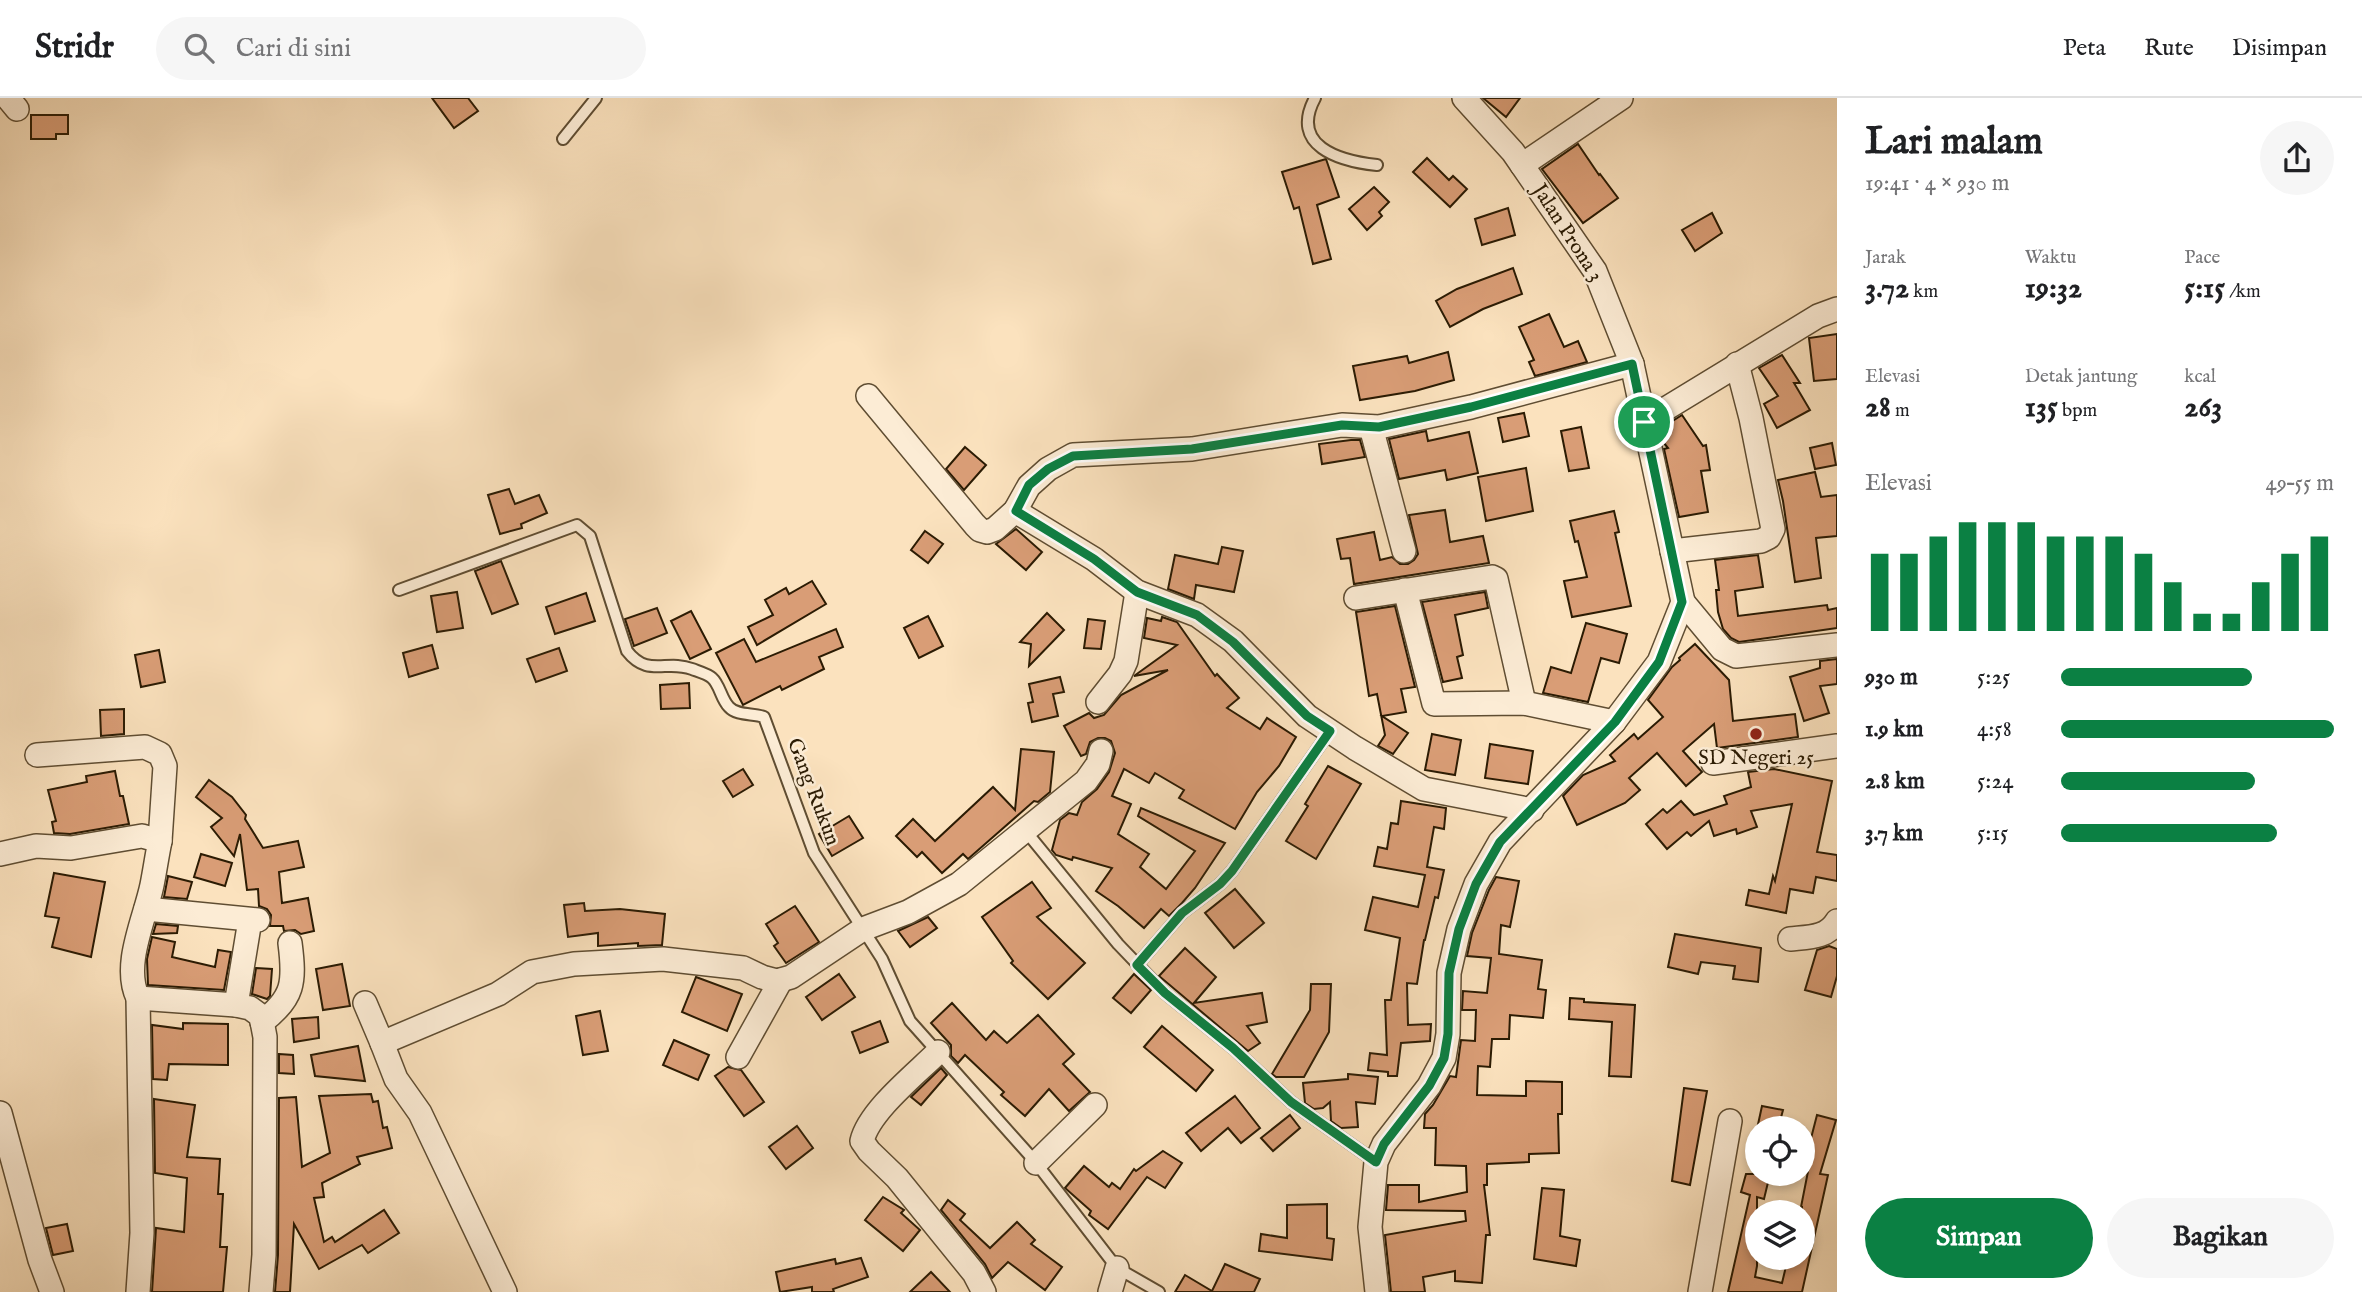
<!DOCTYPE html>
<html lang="id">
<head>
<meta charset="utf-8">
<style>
  body { margin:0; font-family:"IM FELL English",serif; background:#f6f6f6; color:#202124; height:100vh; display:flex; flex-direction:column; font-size:26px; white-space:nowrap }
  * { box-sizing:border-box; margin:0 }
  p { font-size:23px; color:#757577 }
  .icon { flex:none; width:38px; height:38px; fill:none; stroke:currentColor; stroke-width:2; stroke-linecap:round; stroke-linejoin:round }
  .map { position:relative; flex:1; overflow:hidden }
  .details { display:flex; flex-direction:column; background:#fff; width:525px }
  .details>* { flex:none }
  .buttons { position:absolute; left:1745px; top:1018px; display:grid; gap:14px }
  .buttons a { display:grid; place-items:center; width:70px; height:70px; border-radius:50%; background:#fff; box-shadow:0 4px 10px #0003; font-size:35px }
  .pin { position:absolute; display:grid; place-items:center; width:60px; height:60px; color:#fff; margin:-30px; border:4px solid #fff; border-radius:50%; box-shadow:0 2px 7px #0007 }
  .round { display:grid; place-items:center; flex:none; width:74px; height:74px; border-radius:37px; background:#f6f6f6 }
  .overview { display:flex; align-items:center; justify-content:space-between; height:119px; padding:0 28px }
  h1 { font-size:38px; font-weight:700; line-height:52px }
  .stats { display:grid; grid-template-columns:repeat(3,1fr); gap:10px; height:119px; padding:7px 28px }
  .stats div { display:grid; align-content:center }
  .stats b { font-size:30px; font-weight:700 }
  .stats small { font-size:19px; font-weight:400 }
  .stats p { font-size:19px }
  .chart { height:196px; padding:14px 28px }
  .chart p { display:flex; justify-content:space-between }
  .chart svg { width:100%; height:126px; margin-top:7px; stroke:#0b8043; stroke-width:6 }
  .action { display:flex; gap:14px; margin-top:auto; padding:14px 28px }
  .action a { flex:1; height:80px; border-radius:42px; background:#0b8043; color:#fff; font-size:28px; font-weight:700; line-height:80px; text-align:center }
  .action a+a { background:#f6f6f6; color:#202124 }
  ul { padding:0 28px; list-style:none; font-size:23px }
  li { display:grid; grid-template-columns:112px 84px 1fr; align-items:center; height:52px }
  li i { height:18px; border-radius:9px; background:#0b8043 }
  header { display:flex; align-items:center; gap:42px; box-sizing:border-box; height:98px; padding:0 35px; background:#fff; border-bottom:2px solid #e0e0e0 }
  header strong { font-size:33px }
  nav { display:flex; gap:38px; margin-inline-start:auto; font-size:24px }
  .search { width:490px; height:63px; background:#f6f6f6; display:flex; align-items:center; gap:18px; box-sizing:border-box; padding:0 24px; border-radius:38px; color:#757577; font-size:26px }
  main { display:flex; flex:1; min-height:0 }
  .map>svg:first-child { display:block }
  .building { fill:#d99d76; stroke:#2b1b03; stroke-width:2 }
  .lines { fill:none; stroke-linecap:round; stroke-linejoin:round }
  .lane-casing { stroke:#5f4d32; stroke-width:14 }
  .street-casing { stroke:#5f4d32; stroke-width:26 }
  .lane { stroke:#fcecd5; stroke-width:10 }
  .street { stroke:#fcecd5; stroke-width:23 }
  .route-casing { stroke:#fff; stroke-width:14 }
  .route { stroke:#0b8043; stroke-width:9 }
  .poi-dot { fill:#8f2418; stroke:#fcecd5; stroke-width:2.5 }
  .labels { text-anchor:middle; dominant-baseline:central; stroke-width:5; stroke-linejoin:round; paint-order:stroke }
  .street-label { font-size:21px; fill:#2b1b03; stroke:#fcecd5 }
  .poi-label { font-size:21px; fill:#2b1b03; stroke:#fcecd5 }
</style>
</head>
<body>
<header>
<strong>Stridr</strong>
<div class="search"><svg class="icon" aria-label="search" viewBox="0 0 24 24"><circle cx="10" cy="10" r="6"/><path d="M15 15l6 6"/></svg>Cari di sini</div>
<nav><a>Peta</a><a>Rute</a><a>Disimpan</a></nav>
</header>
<main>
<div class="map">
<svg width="1837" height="1194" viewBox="0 0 1837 1194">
  <rect width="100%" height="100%" fill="#fbe2be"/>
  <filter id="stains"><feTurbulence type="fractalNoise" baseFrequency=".00286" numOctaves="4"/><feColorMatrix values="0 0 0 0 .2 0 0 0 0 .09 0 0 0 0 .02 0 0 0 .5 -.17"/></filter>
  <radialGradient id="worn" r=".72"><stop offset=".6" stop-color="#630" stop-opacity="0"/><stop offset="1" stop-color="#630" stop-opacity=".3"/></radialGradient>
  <g class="building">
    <polygon points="432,0 468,0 478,13 454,30"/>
    <polygon points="1483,0 1520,0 1506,19"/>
    <polygon points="31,17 68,17 68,36 56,36 56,41 31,41"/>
    <polygon points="1578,46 1599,77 1600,76 1618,100 1583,125 1542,71"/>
    <polygon points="1427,60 1449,82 1453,78 1467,91 1450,109 1413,74"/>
    <polygon points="1326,61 1339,99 1317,107 1331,161 1313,166 1299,109 1294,111 1282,74"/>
    <polygon points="1374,89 1389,104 1379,114 1382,118 1367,132 1349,111"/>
    <polygon points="1508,110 1515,137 1482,147 1475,121"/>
    <polygon points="1712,115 1722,135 1695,153 1682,132"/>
    <polygon points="1513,170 1522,196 1483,211 1450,229 1436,203 1457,191"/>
    <polygon points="1549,216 1564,249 1578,243 1587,264 1535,278 1529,264 1534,262 1519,229"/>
    <polygon points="1837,236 1837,281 1814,283 1809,240"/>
    <polygon points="1448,254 1454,282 1415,293 1360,302 1353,268 1407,258 1409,265"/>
    <polygon points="1782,257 1800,285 1794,285 1810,312 1777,330 1764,306 1778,298 1759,270"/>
    <polygon points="1524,315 1529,338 1503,344 1498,320"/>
    <polygon points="1682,317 1703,348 1706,347 1710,372 1701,373 1708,414 1679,419 1664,351 1668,350 1663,344 1660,331"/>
    <polygon points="1581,329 1589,370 1569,373 1561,333"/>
    <polygon points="1426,333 1428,343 1469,334 1478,375 1447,382 1445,372 1399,381 1389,341"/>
    <polygon points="1351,342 1360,342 1365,359 1322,366 1319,346"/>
    <polygon points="1832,345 1836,367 1815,371 1810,350"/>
    <polygon points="965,349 986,367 964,392 946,371"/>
    <polygon points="1526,370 1533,413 1486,423 1478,379"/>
    <polygon points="1815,374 1821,399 1837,397 1837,438 1816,440 1821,480 1795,484 1783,403 1778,382"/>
    <polygon points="509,391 515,406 539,397 547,415 521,426 522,430 500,436 488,397"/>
    <polygon points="1445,412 1450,444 1483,438 1489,465 1354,486 1350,460 1341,461 1337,441 1374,434 1380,462 1392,459 1400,466 1408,466 1414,462 1418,456 1409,417"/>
    <polygon points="1614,413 1619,434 1615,435 1631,508 1572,519 1564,483 1587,479 1578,443 1575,444 1570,423"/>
    <polygon points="1016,431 1042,454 1026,472 996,446"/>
    <polygon points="925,433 943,446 928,465 911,452"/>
    <polygon points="1222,449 1243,453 1234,494 1196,487 1194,501 1168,491 1175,457 1218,466"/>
    <polygon points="1758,457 1763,489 1735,493 1738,518 1827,507 1828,512 1837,510 1837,530 1739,544 1731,540 1723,531 1718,514 1716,492 1719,492 1715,462"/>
    <polygon points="501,463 518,506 492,516 475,473"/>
    <polygon points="812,483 826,506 757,547 748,529 773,517 765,502 786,490 789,496"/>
    <polygon points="457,494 463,530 437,534 431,498"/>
    <polygon points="1485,494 1488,510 1455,517 1463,557 1457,559 1462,580 1443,584 1422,504"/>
    <polygon points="586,495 595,523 555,536 546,509"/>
    <polygon points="1395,508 1415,589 1401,591 1406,614 1382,618 1408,635 1393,656 1378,648 1385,637 1377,596 1369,598 1356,514"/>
    <polygon points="657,510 667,535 634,548 625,521"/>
    <polygon points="691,513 711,551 690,561 671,523"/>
    <polygon points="1047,515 1064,532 1029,568 1031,546 1020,544"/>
    <polygon points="928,518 943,548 919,560 904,530"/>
    <polygon points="1162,519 1177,524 1215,578 1217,576 1239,600 1227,610 1260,631 1267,620 1296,639 1279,668 1257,694 1235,731 1179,700 1184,692 1155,675 1149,685 1124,671 1112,698 1131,706 1118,736 1149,756 1140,769 1166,791 1195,753 1138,718 1141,710 1225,745 1195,790 1182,805 1169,818 1161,811 1144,830 1118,808 1096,793 1112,770 1073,759 1072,762 1056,757 1052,752 1060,722 1069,715 1077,717 1082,704 1097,691 1109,674 1115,655 1111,643 1105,640 1098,640 1090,644 1086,656 1081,658 1064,628 1089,615 1094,620 1104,617 1121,597 1168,572 1134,578 1177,547 1144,540 1147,520 1161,523"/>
    <polygon points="1088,521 1105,523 1101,551 1084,550"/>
    <polygon points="1586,525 1627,536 1619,565 1601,560 1588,604 1543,595 1551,569 1571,575"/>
    <polygon points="836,531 843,549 819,559 824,571 782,592 780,588 743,607 716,555 744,541 756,564"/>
    <polygon points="1695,546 1729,582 1733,623 1795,616 1798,639 1717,650 1714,626 1683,653 1702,674 1686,688 1657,655 1629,680 1640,692 1625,705 1577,727 1563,698 1583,677 1615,663 1610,657 1634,636 1638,641 1663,619 1648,602 1672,569 1680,562 1679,560"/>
    <polygon points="432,547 438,570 409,579 403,555"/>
    <polygon points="559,550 567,573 536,584 527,561"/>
    <polygon points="159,552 165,584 141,589 135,557"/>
    <polygon points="1837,561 1837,586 1820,588 1829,615 1804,623 1790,579 1820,570 1820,563"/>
    <polygon points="1060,579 1064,594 1053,596 1058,618 1032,624 1028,605 1033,604 1029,586"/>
    <polygon points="689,585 690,610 661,611 660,587"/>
    <polygon points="124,611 124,636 101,638 100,612"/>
    <polygon points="1432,636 1461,642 1455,677 1425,672"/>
    <polygon points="1490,646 1533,653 1528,686 1485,680"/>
    <polygon points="1021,651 1054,654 1050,694 1038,704 1034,703 968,761 963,756 942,775 922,754 917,759 896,738 913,721 935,743 993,689 1015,712"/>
    <polygon points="1328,668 1361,686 1316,761 1286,743 1308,708 1305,706"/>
    <polygon points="743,671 753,687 733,699 723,683"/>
    <polygon points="1774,671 1832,683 1817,754 1837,757 1837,783 1816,779 1813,795 1790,791 1786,815 1746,807 1749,792 1769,796 1773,778 1775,783 1792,706 1751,713 1757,729 1737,736 1736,731 1714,738 1709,723 1691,738 1687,734 1667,751 1646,726 1663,711 1667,715 1681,703 1694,717 1727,706 1724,698 1751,689 1748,674"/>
    <polygon points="115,673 120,698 123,698 129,726 70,736 54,735 52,724 56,723 48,692 87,684 86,678"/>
    <polygon points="209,682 232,699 246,717 245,721 263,750 298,743 304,769 279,774 282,805 308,800 314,833 301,836 295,832 284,833 283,828 270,828 271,817 267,811 259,808 258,791 247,792 240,736 234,758 211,729 222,720 196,699"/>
    <polygon points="1401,703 1446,710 1444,731 1434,729 1427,769 1444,772 1438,800 1435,799 1425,842 1424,842 1417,886 1407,885 1408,927 1431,926 1430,943 1401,945 1397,978 1388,978 1388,974 1368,972 1370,955 1387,957 1385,902 1391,902 1400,840 1365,832 1373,799 1418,809 1425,777 1374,768 1378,749 1387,751 1391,725 1398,726"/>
    <polygon points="849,718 863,740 832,758 819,736"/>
    <polygon points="201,756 232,765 225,788 194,779"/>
    <polygon points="54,775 105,784 91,859 52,849 59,820 45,818"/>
    <polygon points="168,778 192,784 187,801 164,799"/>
    <polygon points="1496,779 1519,783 1510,829 1501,827 1499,856 1542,862 1538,891 1546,892 1543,920 1510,917 1509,941 1492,941 1490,969 1478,968 1477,997 1526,998 1526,983 1562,984 1562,1016 1558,1016 1559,1055 1529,1056 1529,1064 1487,1066 1487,1087 1484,1087 1490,1137 1486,1137 1482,1185 1455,1183 1455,1173 1423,1179 1425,1194 1391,1194 1385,1137 1466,1123 1465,1113 1386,1112 1388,1087 1419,1087 1419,1104 1467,1094 1466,1068 1435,1067 1436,1030 1424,1030 1425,1016 1433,1007 1450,978 1456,979 1461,942 1475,943 1476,912 1462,912 1463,893 1487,895 1491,860 1467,858 1472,835 1489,792"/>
    <polygon points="1032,784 1051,810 1037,819 1085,865 1048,901 1011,865 1013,863 982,819"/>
    <polygon points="1235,791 1264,825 1234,850 1205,815"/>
    <polygon points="584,805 585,813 620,811 665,816 662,847 638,848 638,845 598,848 598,835 568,839 564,807"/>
    <polygon points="795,808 819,844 786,865 774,848 778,845 766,826"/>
    <polygon points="928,819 937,830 910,849 898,833"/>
    <polygon points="156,826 178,828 177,835 153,836"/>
    <polygon points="1675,836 1761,850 1758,884 1733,881 1735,868 1701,864 1698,876 1668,869"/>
    <polygon points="152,839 175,844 172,859 215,869 218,852 231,854 224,892 148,887 147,861"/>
    <polygon points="1829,848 1837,851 1837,878 1831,899 1805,892 1817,852"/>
    <polygon points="1185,850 1216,879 1194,905 1262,895 1267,924 1247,928 1260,945 1248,953 1159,878"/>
    <polygon points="342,866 350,908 323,912 316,871"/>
    <polygon points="256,870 272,871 270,898 267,901 252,896"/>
    <polygon points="839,876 855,899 822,922 806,899"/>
    <polygon points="1134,876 1151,892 1131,915 1113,900"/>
    <polygon points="696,879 742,896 727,933 682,914"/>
    <polygon points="1311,886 1331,886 1329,934 1304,979 1276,979 1272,976 1310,912"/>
    <polygon points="1570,900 1584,901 1584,904 1635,907 1631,979 1609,978 1612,924 1569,921"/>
    <polygon points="952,905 986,942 994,933 1007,945 1038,917 1074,956 1063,966 1090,994 1069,1013 1049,991 1025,1018 1001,997 1004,994 965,957 958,965 951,958 951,947 931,925"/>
    <polygon points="600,913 608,953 583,957 576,918"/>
    <polygon points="318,919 319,940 294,944 292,921"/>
    <polygon points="880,923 888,944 860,955 852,934"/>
    <polygon points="183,925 228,926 228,967 169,966 167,982 153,981 152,927 183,931"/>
    <polygon points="1162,928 1213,972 1196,993 1144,949"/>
    <polygon points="674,942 709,957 698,982 663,967"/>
    <polygon points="358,948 365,983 315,978 311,957"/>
    <polygon points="279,956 293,957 294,976 279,975"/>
    <polygon points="728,969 741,972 764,1004 744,1018 715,978"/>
    <polygon points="941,970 947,977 921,1007 911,999"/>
    <polygon points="1348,976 1378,979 1375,1006 1356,1004 1358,1029 1341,1030 1331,1023 1330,1004 1323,1010 1314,1011 1305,1005 1303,985 1348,981"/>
    <polygon points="1684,990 1707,993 1690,1087 1672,1083"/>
    <polygon points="371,996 373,1004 378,1003 383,1030 387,1029 392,1050 357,1059 360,1066 322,1085 324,1099 314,1100 324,1144 332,1139 335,1144 384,1112 399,1135 368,1155 362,1147 319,1171 294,1126 290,1194 275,1194 278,1157 279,1000 296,999 302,1069 330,1055 319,998"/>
    <polygon points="1235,998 1260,1030 1241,1045 1228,1030 1201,1053 1186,1035"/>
    <polygon points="154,1001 195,1007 187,1059 220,1061 218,1096 223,1096 220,1149 227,1149 223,1194 152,1194 156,1130 184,1134 187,1080 155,1075"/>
    <polygon points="1762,1008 1783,1012 1778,1031 1757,1031"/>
    <polygon points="1290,1017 1300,1030 1273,1053 1261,1040"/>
    <polygon points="1817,1017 1836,1022 1820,1076 1828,1077 1802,1194 1728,1194 1750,1097 1741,1094 1746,1076 1770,1076 1764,1101 1757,1099 1757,1168 1755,1179 1782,1185 1788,1160 1802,1160 1802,1109 1801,1109 1812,1053 1808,1052"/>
    <polygon points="797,1028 813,1050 786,1071 769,1049"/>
    <polygon points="1163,1053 1182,1065 1165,1090 1147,1079 1108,1131 1089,1117 1091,1113 1065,1090 1084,1068 1109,1089 1112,1085 1120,1091 1134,1071 1136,1073"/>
    <polygon points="1542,1090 1564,1092 1560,1138 1580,1142 1576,1168 1534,1161"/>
    <polygon points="883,1099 904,1112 901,1115 920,1132 903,1153 865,1122"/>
    <polygon points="948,1102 965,1116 960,1122 990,1150 1017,1124 1035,1142 1031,1146 1062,1169 1045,1192 1008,1164 992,1180 985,1166 941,1112"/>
    <polygon points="1327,1106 1327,1140 1334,1141 1332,1162 1259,1153 1261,1136 1287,1140 1287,1107"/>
    <polygon points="67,1126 73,1153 53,1157 46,1130"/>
    <polygon points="861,1160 868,1179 833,1191 834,1194 812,1194 812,1189 780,1194 776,1174 835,1161 836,1166"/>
    <polygon points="1225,1166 1260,1181 1254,1194 1175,1194 1185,1177 1212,1193"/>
    <polygon points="931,1174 950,1194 910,1194"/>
  </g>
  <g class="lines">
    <g class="lane-casing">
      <g id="lane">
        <path d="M1315,0c-26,48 24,63 62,67"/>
        <polyline points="563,41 596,0"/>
        <path d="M399,492l178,-65 13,11 37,115c21,27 39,8 65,18 5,2 16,5 20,9 8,7 9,21 17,29 8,9 24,6 35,10l50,136 68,106 28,62 123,138 84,109 42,24"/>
        <polyline points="1024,731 1118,846 1165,895 1233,950 1291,1004 1376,1064"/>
        <polyline points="1137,867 1182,815 1220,786 1232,773 1330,633"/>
      </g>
    </g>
    <g class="street-casing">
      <g id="street">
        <polyline points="8,0 17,11"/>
        <polyline points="1522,67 1621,0"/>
        <polyline points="868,298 975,427 980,432 987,434 995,431 1015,413 1029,388 1048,371 1073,357 1192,351 1342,327 1379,329 1471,309 1632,266"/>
        <polyline points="1644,324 1818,218 1837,211"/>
        <polyline points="1371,329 1404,453"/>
        <polyline points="1015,413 1094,461 1137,494 1197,517 1233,543 1307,618 1355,650 1424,691 1532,712"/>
        <polyline points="1672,453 1761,443 1769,439 1773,431 1751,320 1737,266"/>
        <polyline points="1405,492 1434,606 1524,605 1614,624"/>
        <polyline points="1356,500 1492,479 1496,481 1524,605"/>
        <polyline points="1683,504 1722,551 1736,558 1837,547"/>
        <polyline points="1098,604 1120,576 1126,563 1137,494"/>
        <polyline points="37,657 145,649 160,656 165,668 160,743"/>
        <polyline points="1713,665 1837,648"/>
        <path d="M0,756l36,-8 35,2 71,-12 18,5c-3,14 -5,29 -8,44 -7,34 -30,80 -14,113l4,235 -4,59"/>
        <polyline points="146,811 258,822"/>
        <polyline points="250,822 236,907 250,910 261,918 265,939 264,1157 261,1194"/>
        <path d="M1790,841c19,-2 37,-1 47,-18"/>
        <polyline points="138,900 236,907"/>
        <polyline points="365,905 382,945"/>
        <path d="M262,924c32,-24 33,-40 28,-79"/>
        <path d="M938,954c-22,22 -69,59 -76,89l7,10 28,27 77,95 10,19"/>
        <polyline points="738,959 781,882"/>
        <polyline points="0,1015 40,1162 52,1194"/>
        <polyline points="1036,1065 1095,1007"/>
        <polyline points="505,1194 420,1015 396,981 382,945 498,896 532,874 574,866 663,861 743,870 762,879 777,883 791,879 863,831 908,814 959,786 1086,683 1098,666 1101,653"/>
        <polyline points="1110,1194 1117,1170"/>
        <polyline points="1377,1194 1370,1129 1376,1064 1384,1046 1429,988 1444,960 1448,936 1449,875 1459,831 1476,786 1500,744 1614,624 1659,564 1683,504 1632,266 1595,173 1513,54 1464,0"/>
        <polyline points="1700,1194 1730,1023"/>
      </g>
    </g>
    <use href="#lane" class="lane"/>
    <use href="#street" class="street"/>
  </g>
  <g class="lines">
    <g class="route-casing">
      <polygon id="route" points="1632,266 1682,504 1659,564 1615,624 1500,744 1476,786 1459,831 1449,875 1448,936 1444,960 1429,988 1384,1046 1376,1064 1291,1004 1233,950 1165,895 1137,867 1182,815 1220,786 1232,773 1330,633 1307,618 1233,544 1197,517 1137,494 1094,461 1016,413 1029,387 1048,371 1073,358 1192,351 1342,327 1379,329 1471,309"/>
    </g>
    <use href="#route" class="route"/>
  </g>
  <circle class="poi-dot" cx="1756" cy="636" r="7"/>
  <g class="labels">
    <g class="street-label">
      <text transform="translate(1567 135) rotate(57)">Jalan Prona 3</text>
      <text transform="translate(813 694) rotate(69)">Gang Rukun</text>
    </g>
    <g class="poi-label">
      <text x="1756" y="660">SD Negeri 25</text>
    </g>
  </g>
  <rect width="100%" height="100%" filter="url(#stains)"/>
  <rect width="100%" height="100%" fill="url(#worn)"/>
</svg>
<div class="buttons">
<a><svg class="icon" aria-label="locate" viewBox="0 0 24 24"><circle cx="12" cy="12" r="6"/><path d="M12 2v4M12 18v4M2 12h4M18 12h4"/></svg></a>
<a><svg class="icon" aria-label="layers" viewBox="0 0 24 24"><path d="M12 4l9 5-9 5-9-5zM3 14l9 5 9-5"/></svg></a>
</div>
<div class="pin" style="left:1644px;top:324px;background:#1e9e55"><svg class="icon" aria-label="arrive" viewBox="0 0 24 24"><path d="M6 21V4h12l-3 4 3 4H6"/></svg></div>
</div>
<section class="details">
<div class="overview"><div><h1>Lari malam</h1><p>19:41 · 4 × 930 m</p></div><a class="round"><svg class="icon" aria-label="share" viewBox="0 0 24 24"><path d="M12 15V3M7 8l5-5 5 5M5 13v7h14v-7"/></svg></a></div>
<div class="stats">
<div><p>Jarak</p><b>3.72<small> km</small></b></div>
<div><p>Waktu</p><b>19:32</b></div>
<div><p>Pace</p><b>5:15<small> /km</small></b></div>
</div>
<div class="stats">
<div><p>Elevasi</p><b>28<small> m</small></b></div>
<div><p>Detak jantung</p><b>135<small> bpm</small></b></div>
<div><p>kcal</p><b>263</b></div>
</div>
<div class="chart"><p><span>Elevasi</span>49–55 m</p>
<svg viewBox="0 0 160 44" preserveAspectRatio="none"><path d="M5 44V17M15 44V17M25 44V11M35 44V6M45 44V6M55 44V6M65 44V11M75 44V11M85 44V11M95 44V17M105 44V27M115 44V38M125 44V38M135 44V27M145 44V17M155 44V11"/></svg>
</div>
<ul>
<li><b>930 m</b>5:25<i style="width:70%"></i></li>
<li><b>1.9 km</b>4:58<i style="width:100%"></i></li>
<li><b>2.8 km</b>5:24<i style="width:71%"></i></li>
<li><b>3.7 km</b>5:15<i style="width:79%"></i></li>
</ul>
<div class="action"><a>Simpan</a><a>Bagikan</a></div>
</section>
</main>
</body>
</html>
